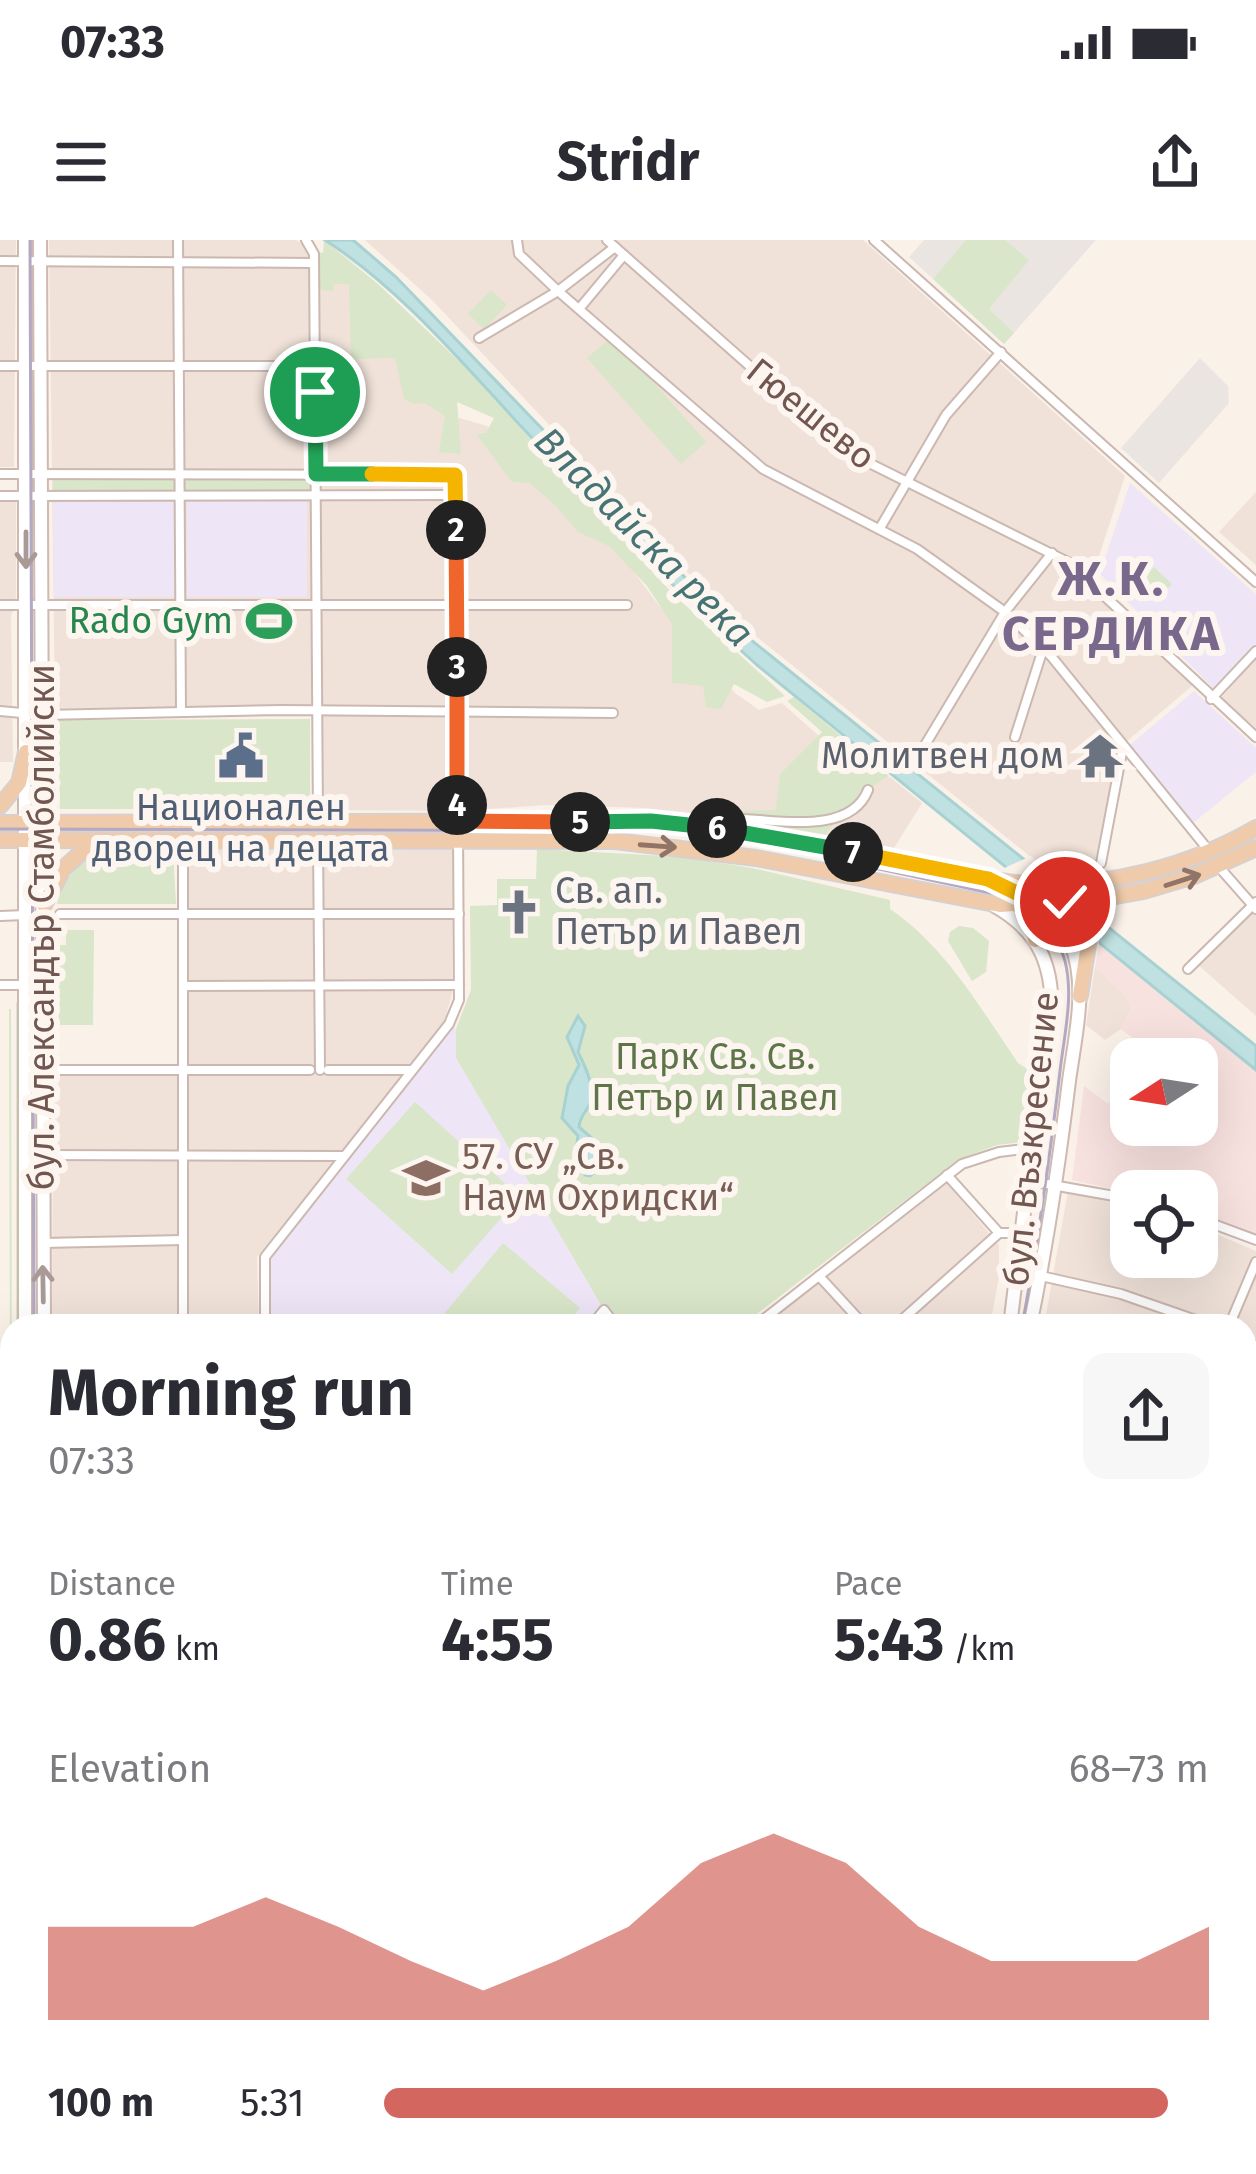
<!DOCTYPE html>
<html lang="en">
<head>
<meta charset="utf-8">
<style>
  body { margin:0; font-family:"Fira Sans",sans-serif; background:#f7f7f7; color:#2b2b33; height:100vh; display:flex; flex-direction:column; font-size:45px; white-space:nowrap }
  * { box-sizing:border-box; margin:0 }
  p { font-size:39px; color:#7c7c81 }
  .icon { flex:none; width:66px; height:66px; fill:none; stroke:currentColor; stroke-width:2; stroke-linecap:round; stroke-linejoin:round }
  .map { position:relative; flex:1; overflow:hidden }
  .details { position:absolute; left:0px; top:1074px; width:1257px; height:861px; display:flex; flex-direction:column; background:#fff; border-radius:36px 36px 0 0; box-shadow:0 12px 48px #0002 }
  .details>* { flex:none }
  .needle { width:78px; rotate:258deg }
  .controls { position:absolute; left:1110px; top:798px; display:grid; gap:24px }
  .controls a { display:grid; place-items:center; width:108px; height:108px; border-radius:24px; background:#fff; box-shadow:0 12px 48px #0002; font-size:60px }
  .pin { position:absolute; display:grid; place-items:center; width:102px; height:102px; color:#fff; margin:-51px; border:6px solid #fff; border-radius:50%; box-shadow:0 3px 12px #0007 }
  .km { position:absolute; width:60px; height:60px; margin:-30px; border-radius:50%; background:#222; color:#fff; font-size:33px; line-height:60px; text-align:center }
  .round { display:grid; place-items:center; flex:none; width:126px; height:126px; border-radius:24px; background:#f7f7f7 }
  .summary { display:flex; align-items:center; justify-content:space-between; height:204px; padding:0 48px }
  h1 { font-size:66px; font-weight:700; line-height:90px }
  .figures { display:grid; grid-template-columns:repeat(3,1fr); gap:18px; height:204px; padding:12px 48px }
  .figures div { display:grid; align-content:center }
  .figures b { font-size:60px; font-weight:700 }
  .figures small { font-size:33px; font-weight:400 }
  .figures p { font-size:33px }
  .chart { height:336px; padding:24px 48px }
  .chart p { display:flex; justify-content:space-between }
  .chart svg { width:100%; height:216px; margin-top:12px; fill:#d3675f; opacity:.7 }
  ul { padding:0 48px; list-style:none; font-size:39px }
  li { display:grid; grid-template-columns:192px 144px 1fr; align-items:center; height:90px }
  li i { height:30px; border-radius:15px; background:#d3675f }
  .status { display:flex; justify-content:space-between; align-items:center; height:84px; padding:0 60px; background:#fff; direction:ltr }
  .status svg { height:33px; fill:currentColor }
  header { display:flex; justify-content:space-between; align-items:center; height:156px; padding:0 48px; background:#fff; font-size:54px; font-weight:700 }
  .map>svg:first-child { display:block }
  .residential { fill:#f0e2d9 }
  .commercial { fill:#f8e2df }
  .industrial { fill:#ebe5e2 }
  .education { fill:#eee6f6 }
  .green { fill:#d9e6c9 }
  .water { fill:#c0e1e1; stroke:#a8d1d1; stroke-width:3 }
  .pier { fill:#faf1e9 }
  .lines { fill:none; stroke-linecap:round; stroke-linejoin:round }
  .street-casing { stroke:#cbb8b0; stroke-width:12 }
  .secondary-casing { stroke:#cfbab1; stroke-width:16 }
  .primary-casing { stroke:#d7d0ce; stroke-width:18 }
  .street { stroke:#fff; stroke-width:8 }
  .secondary { stroke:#fff; stroke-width:12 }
  .primary { stroke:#efcbab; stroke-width:14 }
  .tram { stroke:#b3a9c2; stroke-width:3 }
  .oneway { stroke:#aa9a96 }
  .oneway2 { stroke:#907467 }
  .split-1-casing { stroke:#fff; stroke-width:24 }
  .split-2-casing { stroke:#fff; stroke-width:24 }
  .split-3-casing { stroke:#fff; stroke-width:24 }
  .split-4-casing { stroke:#fff; stroke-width:24 }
  .split-5-casing { stroke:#fff; stroke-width:24 }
  .split-6-casing { stroke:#fff; stroke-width:24 }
  .split-7-casing { stroke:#fff; stroke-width:24 }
  .split-8-casing { stroke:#fff; stroke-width:24 }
  .split-9-casing { stroke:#fff; stroke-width:24 }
  .split-1 { stroke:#22a559; stroke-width:15 }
  .split-2 { stroke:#f5b400; stroke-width:15 }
  .split-3 { stroke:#f0652b; stroke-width:15 }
  .split-4 { stroke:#f0652b; stroke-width:15 }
  .split-5 { stroke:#f0652b; stroke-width:15 }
  .split-6 { stroke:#22a559; stroke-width:15 }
  .split-7 { stroke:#22a559; stroke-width:15 }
  .split-8 { stroke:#f5b400; stroke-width:15 }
  .split-9 { stroke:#f5b400; stroke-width:15 }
  .labels { text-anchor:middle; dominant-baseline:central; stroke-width:12; stroke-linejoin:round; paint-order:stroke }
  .street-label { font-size:36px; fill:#715750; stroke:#fdf5ef }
  .leisure-label { font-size:36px; fill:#27864d; stroke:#fdf5ef; text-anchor:end }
  .worship-label { font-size:36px; fill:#5b616d; stroke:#fdf5ef; text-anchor:end }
  .service-label { font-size:36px; fill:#4e5e75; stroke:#fdf5ef }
  .park-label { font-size:36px; fill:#5e754a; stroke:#fdf5ef }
  .education-label { font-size:36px; fill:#785e54; stroke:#fdf5ef; text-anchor:start }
  .water-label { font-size:39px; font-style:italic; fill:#467374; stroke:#fdf5ef }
  .district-label { font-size:48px; font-weight:bold; letter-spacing:3px; fill:#7a688c; stroke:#fdf5ef }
</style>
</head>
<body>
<div class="status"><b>07:33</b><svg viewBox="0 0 49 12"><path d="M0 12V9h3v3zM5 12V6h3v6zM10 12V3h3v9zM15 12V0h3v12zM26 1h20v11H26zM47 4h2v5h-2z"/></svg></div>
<header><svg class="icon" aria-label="menu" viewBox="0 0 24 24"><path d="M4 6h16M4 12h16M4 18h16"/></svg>Stridr<svg class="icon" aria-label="share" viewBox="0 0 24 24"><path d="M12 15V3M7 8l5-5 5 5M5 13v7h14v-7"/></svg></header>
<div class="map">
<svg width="1256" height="1934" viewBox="0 0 1256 1934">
  <rect width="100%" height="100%" fill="#faf1e9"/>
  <g class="residential">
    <polygon points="0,0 16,0 14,227 0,227"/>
    <polygon points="49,0 296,0 354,31 456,177 487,186 609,299 657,363 735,453 759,470 782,463 867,539 890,537 922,563 894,608 647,568 545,565 463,571 320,570 319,465 55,469"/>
    <polygon points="365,0 863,0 1125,236 1089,347 1193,445 1119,508 1099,626 1047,630 722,369 432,60"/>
    <polygon points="1256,252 1256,325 1219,292"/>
    <polygon points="0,262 16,262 16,356 11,377 13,522 0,522"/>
    <polygon points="1256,418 1256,488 1221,458"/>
    <polygon points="187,609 453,609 452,754 443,785 257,1017 259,1086 52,1086 53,832 186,833"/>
    <polygon points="1256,668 1256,776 1197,724"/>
    <polygon points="1095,727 1126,756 1131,769 1121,789 1105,800 1086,785"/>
    <polygon points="946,942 999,1005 999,1036 990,1086 760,1086"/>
    <polygon points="1068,951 1131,966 1131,1017 1197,1017 1197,986 1256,1011 1256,1341 1245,1354 1245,1086 1044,1086"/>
    <polygon points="1245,1543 1256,1551 1256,1843 1245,1836"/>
    <polygon points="231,1923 913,1923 915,1934 206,1934"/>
    <polygon points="1051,1923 1228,1923 1244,1934 1051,1934"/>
  </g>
  <g class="commercial">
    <polygon points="1099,705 1256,830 1256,996 1197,974 1197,951 1131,953 1072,940 1084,846 1108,864 1131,833 1131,885 1197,885 1197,819 1137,819 1146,808 1121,789 1131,769 1126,756 1095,727"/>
    <polygon points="1256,1359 1256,1551 1245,1543 1245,1372"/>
  </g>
  <g class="industrial">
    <polygon points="924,0 1096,0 1004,104 909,17"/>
    <polygon points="1200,118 1228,146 1229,163 1159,243 1121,208"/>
  </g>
  <g class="education">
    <polygon points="1130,243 1256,354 1256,404 1214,449 1100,334"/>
    <rect x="187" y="260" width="120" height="97"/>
    <polygon points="53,261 175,262 177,357 54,357"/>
    <polygon points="1194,451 1256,508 1256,532 1193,583 1130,505"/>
    <polygon points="449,784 456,789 456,818 604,1070 591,1086 265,1086 265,1017"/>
    <polygon points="913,1923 1005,1923 1006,1934 915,1934"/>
  </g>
  <g class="green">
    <polygon points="324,0 378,44 462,124 674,355 785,456 767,462 734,444 721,469 706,467 703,446 672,443 672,384 647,346 609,306 578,292 554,264 529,243 512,242 476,194 486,193 494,178 457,162 461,214 439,212 445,176 425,163 414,164 404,159 395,118 351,119 349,44 334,44 333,51 319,50 319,12 323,13"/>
    <polygon points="966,0 1005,0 1029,20 989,69 1014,93 1004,104 933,39"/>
    <polygon points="491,50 507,65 484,89 468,74"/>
    <polygon points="607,101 648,136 706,202 681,224 587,118"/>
    <polygon points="53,234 316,234 316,254 53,255"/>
    <polygon points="1154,327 1172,344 1155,362 1137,345"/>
    <polygon points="794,457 889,536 874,545 859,572 837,580 825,594 735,581 737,571 776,570 780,534 822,492 787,461"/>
    <polygon points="310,479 310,569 60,569 58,480"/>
    <path d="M537,609l147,8 68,11 138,32v9c56,38 90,99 128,154l12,8 -7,71 -26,3 -38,14 -218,167h-120l-14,-19 -3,3 -148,-252v-29l15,-39 -1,-84 27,-1v-26h39z"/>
    <path d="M106,611l67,1 3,52h-119c4,-24 25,-47 49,-53z"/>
    <polygon points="959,686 973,688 989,701 986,732 972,741 948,701 950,692"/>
    <polygon points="66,690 94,690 93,785 53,785 55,705 66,705"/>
    <polygon points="16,762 19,764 21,1086 16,1086"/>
    <polygon points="9,769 11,769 12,1150 10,1150"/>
    <polygon points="415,862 520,957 452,1034 346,939"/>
    <polygon points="503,1003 580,1068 565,1086 434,1086"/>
    <polygon points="12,1394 12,1863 7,1864 12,1907 0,1915 0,1396"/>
    <polygon points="61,1923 149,1923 123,1934 64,1934"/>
  </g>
  <g class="water">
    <path d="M325,0h28l43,37 329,342 531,427v24l-499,-405c-84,-76 -161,-159 -239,-242 -59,-64 -119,-135 -193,-183z"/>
    <path d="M578,776l7,10 -7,26c7,14 16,32 13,49 -3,10 -11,13 -12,26l15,13 1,32 -5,4 -5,-1 -9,-24 2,-15 -16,-18 6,-32 11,-21 -12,-28z"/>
  </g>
  <polygon class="pier" points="1031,616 1104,677 1097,712 1000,630"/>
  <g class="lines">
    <g class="street-casing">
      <g id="street">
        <polyline points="178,0 181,472"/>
        <polyline points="306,0 314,14 318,580"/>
        <polyline points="517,0 519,14 558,51 763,229 917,309 1005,372 1051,416 1210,612"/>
        <polyline points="607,0 847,212 1068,322 1256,497"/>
        <polyline points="874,0 1256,342"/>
        <polyline points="0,21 314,23"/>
        <polyline points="579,69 624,15"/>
        <polyline points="479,98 558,51 615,7"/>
        <polyline points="0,126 315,126"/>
        <polyline points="0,234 456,235 459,760 449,784 265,1017 265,1086"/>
        <polyline points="0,256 456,255"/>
        <polyline points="880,288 946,175 1001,112"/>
        <polyline points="0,365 627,365"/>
        <polyline points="1211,459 1256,411"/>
        <polyline points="0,471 43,475 282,470 613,473"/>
        <polyline points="1015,497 1043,409"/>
        <polyline points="925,505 1005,372 1052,313"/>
        <path d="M729,590l8,-11c40,0 113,17 131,-29"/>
        <polyline points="318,601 320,830"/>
        <polyline points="1101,623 1123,507"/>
        <polyline points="1219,627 1256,669"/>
        <polyline points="60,674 459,674"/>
        <polyline points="0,676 25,675"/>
        <polyline points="1188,729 1256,662"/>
        <polyline points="0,745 27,745"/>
        <polyline points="185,746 459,745"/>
        <polyline points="41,830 310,830"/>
        <polyline points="328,830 410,830"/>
        <polyline points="42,915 343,916"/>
        <polyline points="947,935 999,993"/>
        <polyline points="1030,941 1131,959"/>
        <polyline points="1197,978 1256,1000"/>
        <polyline points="43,1003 183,1000"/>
        <polyline points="819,1036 865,1086"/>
        <polyline points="1041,1036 1121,1054 1213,1086"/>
        <polyline points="183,1086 183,602"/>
        <polyline points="591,1086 604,1070 616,1086"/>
        <polyline points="755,1086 962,924 999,912 1032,908"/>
        <polyline points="895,1086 999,993 1023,993"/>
        <polyline points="1229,1086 1256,1022"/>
        <polyline points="1245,1101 1256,1106"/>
        <polyline points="5,1178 5,1382"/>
        <polyline points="1245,1209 1256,1215"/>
        <polyline points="1245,1365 1256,1352"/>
        <polyline points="1245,1472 1256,1472"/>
        <polyline points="1245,1551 1256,1559"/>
        <polyline points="0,1620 12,1620"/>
        <polyline points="1245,1667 1256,1675"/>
        <polyline points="1245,1783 1256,1791"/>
        <polyline points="1249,1786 1256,1776"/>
        <polyline points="397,1923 402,1934"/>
        <polyline points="577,1923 581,1934"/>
        <polyline points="674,1923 678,1934"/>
        <polyline points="702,1923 706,1934"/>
        <polyline points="831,1923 835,1934"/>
        <polyline points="904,1923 906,1934"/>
        <polyline points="1170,1923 1187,1934"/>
        <polyline points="528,1934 556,1923"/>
        <polyline points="1141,1934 1149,1923"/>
      </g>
    </g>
    <g class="secondary-casing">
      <g id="secondary">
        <polyline points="25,0 25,1086"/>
        <polyline points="40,0 44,1086"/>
        <path d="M1004,645c29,12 55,29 67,59 17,43 4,92 -2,137 -10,82 -22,163 -39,245"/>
        <path d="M993,665c36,20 55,46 58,88l-41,333"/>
        <polyline points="1245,1915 1256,1923"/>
        <polyline points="51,1923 53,1934"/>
        <polyline points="1020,1923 1021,1934"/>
        <polyline points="0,1934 26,1923"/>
        <polyline points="138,1934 165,1923"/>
      </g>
    </g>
    <g class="primary-casing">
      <g id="primary">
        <polyline points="0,566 19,543 26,512"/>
        <path d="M0,583l651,-2c89,6 177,27 265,44 36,7 72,16 109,19 78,5 164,-17 231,-56"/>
        <polyline points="0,600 615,601 756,618 1000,665 1105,658 1144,651 1194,636 1256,608"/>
        <polyline points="44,665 63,629 95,600"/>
        <polyline points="1035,700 1031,672 1040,659"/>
        <polyline points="1080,756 1092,679 1105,658"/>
      </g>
    </g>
    <use href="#street" class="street"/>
    <use href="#secondary" class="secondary"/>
    <use href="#primary" class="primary"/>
    <g class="tram">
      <polyline points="30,0 34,1086"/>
      <path d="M0,589l657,2 111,14 246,53c24,15 43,35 51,63 9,35 -1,75 -5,110 -10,85 -22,170 -38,255"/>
      <polyline points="1245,1889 1256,1897"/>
      <polyline points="43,1923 46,1934"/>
    </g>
  </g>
  <defs><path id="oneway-shaft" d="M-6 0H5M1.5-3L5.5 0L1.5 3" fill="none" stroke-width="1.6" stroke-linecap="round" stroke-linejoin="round" transform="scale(3)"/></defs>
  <g class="oneway">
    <use href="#oneway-shaft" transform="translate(26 310) rotate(90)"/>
    <use href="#oneway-shaft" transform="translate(43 1044) rotate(-91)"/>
  </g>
  <g class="oneway2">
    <use href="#oneway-shaft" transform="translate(658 606) rotate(4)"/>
    <use href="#oneway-shaft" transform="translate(1183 640) rotate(-18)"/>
  </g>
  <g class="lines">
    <g class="split-1-casing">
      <polyline id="split-1" points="315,152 316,234 372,234"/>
    </g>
    <g class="split-2-casing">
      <polyline id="split-2" points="372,234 455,235 456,290"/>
    </g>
    <g class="split-3-casing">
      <polyline id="split-3" points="456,290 457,427"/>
    </g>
    <g class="split-4-casing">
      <polyline id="split-4" points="457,427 457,565"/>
    </g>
    <g class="split-5-casing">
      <polyline id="split-5" points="457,565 458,581 580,582"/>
    </g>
    <g class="split-6-casing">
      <polyline id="split-6" points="580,582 651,581 717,588"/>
    </g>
    <g class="split-7-casing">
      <polyline id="split-7" points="717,588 853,612"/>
    </g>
    <g class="split-8-casing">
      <polyline id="split-8" points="853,612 988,639"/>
    </g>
    <g class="split-9-casing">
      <polyline id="split-9" points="988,639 1037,663 1065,662"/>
    </g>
    <use href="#split-1" class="split-1"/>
    <use href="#split-2" class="split-2"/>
    <use href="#split-3" class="split-3"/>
    <use href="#split-4" class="split-4"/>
    <use href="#split-5" class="split-5"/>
    <use href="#split-6" class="split-6"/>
    <use href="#split-7" class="split-7"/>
    <use href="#split-8" class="split-8"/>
    <use href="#split-9" class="split-9"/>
  </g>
  <defs>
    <g id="stadium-bare" transform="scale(3.6)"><path d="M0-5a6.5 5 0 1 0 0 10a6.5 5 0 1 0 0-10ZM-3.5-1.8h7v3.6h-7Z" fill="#2e9e5b" stroke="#fdf5ef" stroke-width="2.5" paint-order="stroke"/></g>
    <g id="civic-bare" transform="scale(3.6)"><path d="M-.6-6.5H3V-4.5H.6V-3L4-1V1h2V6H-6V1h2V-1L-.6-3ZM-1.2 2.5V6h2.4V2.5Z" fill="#5c6f8a" stroke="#fdf5ef" stroke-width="2.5" paint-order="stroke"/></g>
    <g id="temple-bare" transform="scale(3.6)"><path d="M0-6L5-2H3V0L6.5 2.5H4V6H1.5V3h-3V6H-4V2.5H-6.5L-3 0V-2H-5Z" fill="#6b7280" stroke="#fdf5ef" stroke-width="2.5" paint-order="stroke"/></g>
    <g id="church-bare" transform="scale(3.6)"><path d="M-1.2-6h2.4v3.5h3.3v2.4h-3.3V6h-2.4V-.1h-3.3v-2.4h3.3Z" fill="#6b7280" stroke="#fdf5ef" stroke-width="2.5" paint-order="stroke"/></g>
    <g id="school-bare" transform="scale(3.6)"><path d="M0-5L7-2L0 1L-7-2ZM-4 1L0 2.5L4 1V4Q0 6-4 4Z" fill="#8d6e63" stroke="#fdf5ef" stroke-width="2.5" paint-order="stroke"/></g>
  </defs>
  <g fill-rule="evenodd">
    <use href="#stadium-bare" x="269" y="381"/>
    <use href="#civic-bare" x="241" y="516"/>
    <use href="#temple-bare" x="1100" y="516"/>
    <use href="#church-bare" x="519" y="672"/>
    <use href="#school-bare" x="426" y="938"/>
  </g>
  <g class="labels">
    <g class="street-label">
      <text transform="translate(811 174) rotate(39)">Гюешево</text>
      <text transform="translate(42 687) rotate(-90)">бул. Александър Стамболийски</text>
      <text transform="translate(1031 899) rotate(-84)">бул. Възкресение</text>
    </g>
    <g class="leisure-label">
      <text x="233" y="381">Rado Gym</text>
    </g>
    <g class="worship-label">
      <text x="1064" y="516">Молитвен дом</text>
      <text x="555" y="651" text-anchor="start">Св. ап.<tspan x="555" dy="41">Петър и Павел</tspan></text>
    </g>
    <g class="service-label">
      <text x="241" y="568">Национален<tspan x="241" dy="41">дворец на децата</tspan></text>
    </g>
    <g class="park-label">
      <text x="715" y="817">Парк Св. Св.<tspan x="715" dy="41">Петър и Павел</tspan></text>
    </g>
    <g class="education-label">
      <text x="462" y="917">57. СУ „Св.<tspan x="462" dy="41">Наум Охридски“</tspan></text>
    </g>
    <g class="water-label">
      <text transform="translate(644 297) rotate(45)">Владайска река</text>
    </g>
    <g class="district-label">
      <text x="1112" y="339">Ж.К.<tspan x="1112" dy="55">СЕРДИКА</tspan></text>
    </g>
  </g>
</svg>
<div class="controls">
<a><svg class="needle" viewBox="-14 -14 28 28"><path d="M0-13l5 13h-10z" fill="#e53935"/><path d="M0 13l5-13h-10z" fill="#7c7c81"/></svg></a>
<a><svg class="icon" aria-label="locate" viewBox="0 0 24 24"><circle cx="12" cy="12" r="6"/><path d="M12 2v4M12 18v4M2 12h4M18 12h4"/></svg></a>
</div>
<div class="pin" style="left:315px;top:152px;background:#1e9e55"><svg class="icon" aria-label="arrive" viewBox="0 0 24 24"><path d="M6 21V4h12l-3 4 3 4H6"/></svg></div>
<div class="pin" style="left:1065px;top:662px;background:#d93025"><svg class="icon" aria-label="check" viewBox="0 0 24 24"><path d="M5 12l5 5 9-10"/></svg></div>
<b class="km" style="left:456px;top:290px">2</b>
<b class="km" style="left:457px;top:427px">3</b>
<b class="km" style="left:457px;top:565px">4</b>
<b class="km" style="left:580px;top:582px">5</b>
<b class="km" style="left:717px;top:588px">6</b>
<b class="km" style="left:853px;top:612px">7</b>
<section class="details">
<div class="summary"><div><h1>Morning run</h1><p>07:33</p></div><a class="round"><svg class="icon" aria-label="share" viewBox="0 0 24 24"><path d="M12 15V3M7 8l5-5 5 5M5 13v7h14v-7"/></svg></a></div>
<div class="figures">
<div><p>Distance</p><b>0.86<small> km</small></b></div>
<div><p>Time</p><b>4:55</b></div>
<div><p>Pace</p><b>5:43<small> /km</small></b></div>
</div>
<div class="chart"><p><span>Elevation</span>68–73 m</p>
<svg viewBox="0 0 160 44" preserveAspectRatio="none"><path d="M0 44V25L10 25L20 25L30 19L40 25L50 32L60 38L70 32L80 25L90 12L100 6L110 12L120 25L130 32L140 32L150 32L160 25V44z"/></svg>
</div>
<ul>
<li><b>100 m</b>5:31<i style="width:95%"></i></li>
</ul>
</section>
</div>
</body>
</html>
